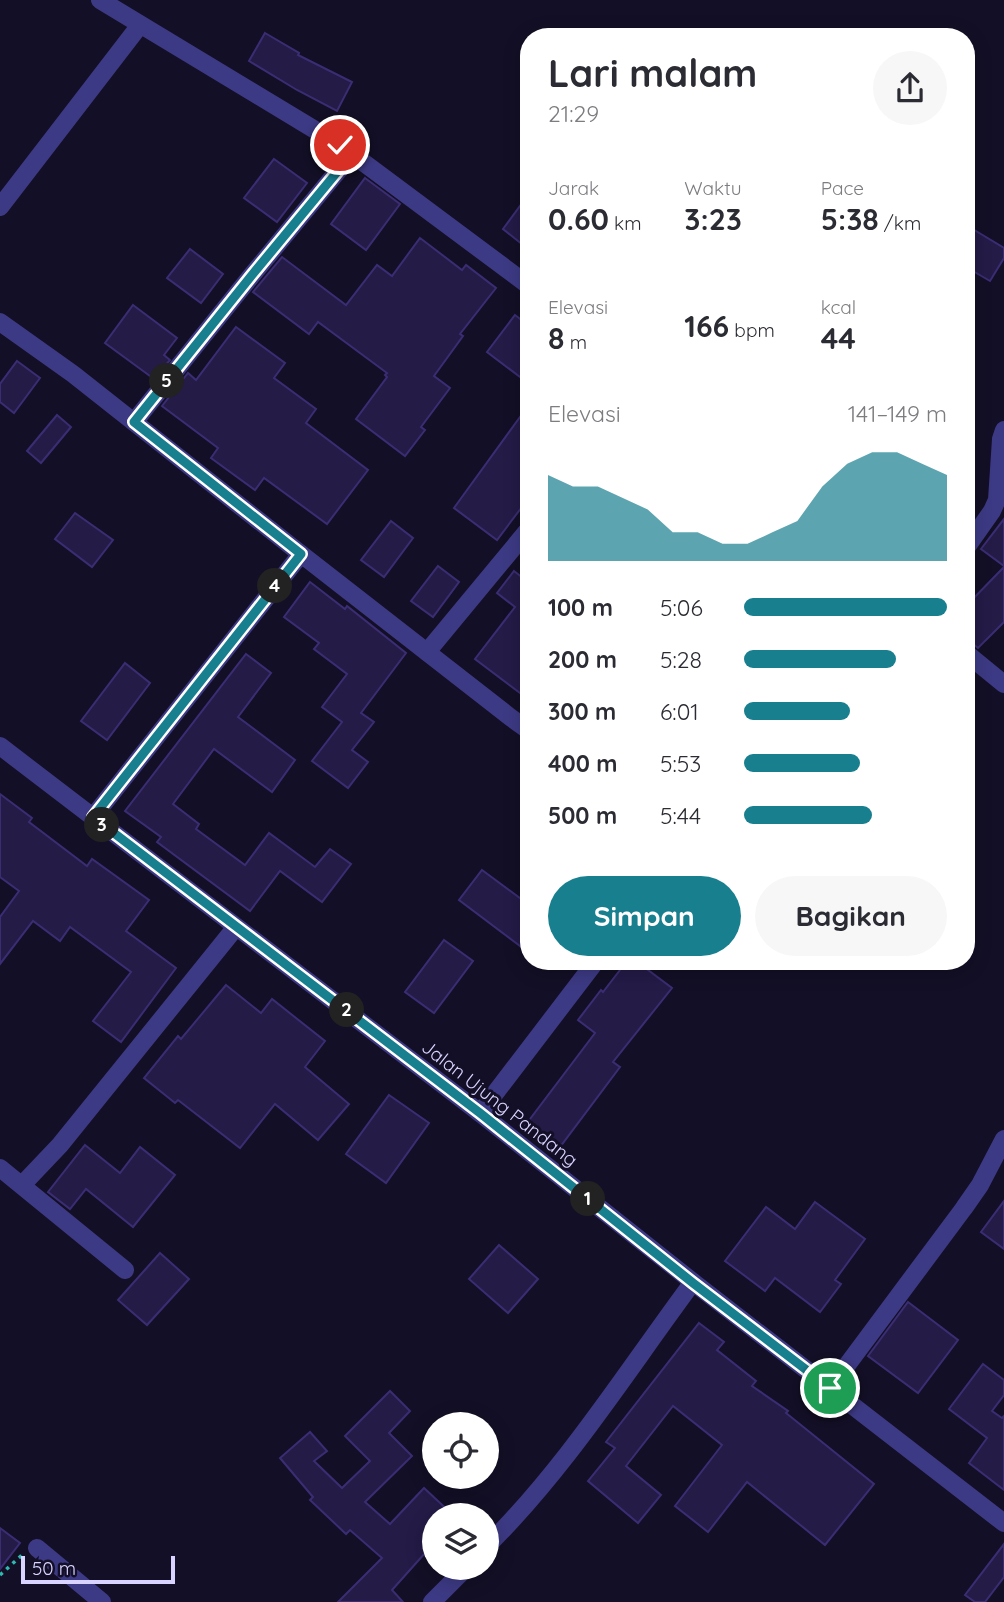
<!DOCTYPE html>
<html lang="id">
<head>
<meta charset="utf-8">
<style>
  body { margin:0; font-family:Quicksand,sans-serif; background:#f7f7f7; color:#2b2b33; height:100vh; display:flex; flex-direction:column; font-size:26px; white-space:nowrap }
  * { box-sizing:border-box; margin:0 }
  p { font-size:23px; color:#7c7c81 }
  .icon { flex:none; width:38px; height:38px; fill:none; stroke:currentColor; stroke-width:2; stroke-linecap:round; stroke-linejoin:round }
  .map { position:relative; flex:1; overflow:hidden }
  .drawer { position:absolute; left:520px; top:28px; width:455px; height:942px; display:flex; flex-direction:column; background:#fff; border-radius:28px; box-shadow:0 4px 18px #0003 }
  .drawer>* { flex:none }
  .controls { position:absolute; left:422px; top:1412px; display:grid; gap:14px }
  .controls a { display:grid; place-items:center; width:77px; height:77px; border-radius:50%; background:#fff; box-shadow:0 4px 18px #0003; font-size:35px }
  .scale { position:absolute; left:21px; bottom:18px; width:154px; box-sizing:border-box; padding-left:7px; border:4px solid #d9d4ff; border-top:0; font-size:19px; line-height:24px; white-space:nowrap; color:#d9d4ff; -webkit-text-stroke:5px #130f26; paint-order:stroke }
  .pin { position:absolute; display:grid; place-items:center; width:60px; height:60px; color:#fff; margin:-30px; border:4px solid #fff; border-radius:50%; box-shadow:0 2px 7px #0007 }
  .km { position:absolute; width:35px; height:35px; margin:-18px; border-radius:50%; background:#222; color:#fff; font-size:19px; line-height:35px; text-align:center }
  .round { display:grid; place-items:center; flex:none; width:74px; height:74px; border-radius:37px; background:#f7f7f7 }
  .overview { display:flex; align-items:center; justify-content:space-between; height:119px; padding:0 28px }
  h1 { font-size:38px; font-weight:700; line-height:52px }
  .figures { display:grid; grid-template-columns:repeat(3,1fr); gap:10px; height:119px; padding:7px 28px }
  .figures div { display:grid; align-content:center }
  .figures b { font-size:30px; font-weight:700 }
  .figures small { font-size:19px; font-weight:400 }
  .figures p { font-size:19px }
  .chart { height:196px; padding:14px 28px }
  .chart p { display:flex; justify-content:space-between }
  .chart svg { width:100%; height:126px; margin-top:7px; fill:#187f8f; opacity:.7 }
  .cta { display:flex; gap:14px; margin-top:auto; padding:14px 28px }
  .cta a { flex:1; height:80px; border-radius:42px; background:#187f8f; color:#fff; font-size:28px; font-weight:700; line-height:80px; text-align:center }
  .cta a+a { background:#f7f7f7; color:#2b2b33 }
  ul { padding:0 28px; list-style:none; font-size:23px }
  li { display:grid; grid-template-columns:112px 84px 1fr; align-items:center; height:52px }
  li i { height:18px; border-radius:9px; background:#187f8f }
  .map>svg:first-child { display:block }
  .building { fill:#241b47; stroke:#3b2d73; stroke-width:2 }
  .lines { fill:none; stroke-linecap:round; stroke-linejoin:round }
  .path { stroke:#2fb8b0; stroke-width:3.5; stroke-dasharray:3.5 5; stroke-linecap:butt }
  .minor { stroke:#3d3a85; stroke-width:18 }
  .route-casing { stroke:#fff; stroke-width:14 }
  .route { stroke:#187f8f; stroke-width:9 }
  .labels { text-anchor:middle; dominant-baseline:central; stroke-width:6; stroke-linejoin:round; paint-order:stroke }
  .street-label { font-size:19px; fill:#d9d4ff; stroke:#130f26 }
</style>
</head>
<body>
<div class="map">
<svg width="1004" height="1602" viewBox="0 0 1004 1602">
  <rect width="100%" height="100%" fill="#130f26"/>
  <g class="building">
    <polygon points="265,33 299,53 298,55 352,82 337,111 297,90 249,61"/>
    <polygon points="274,159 307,183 277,222 244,198"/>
    <polygon points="365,178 400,204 366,250 331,224"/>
    <polygon points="528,195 528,249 503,229"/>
    <polygon points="966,225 1004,248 1004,258 990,281 966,267"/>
    <polygon points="420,238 462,270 466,265 496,288 460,334 463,336 434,376 450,388 421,427 425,430 405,456 356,419 387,377 385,375 387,373 318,322 309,334 253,292 282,257 346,305 377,265 392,276"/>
    <polygon points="190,249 223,274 201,303 167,278"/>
    <polygon points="133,305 177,338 164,355 170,360 154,379 105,343"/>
    <polygon points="515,315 528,325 528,383 487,352"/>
    <polygon points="236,327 285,363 274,378 316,409 306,423 368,470 327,524 264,478 255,490 211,458 218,448 162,406 188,373 196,380"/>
    <polygon points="17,361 40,378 14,413 0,402 0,384"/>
    <polygon points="528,406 528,499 497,540 454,508"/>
    <polygon points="57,415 71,427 41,463 27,451"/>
    <polygon points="75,513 113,540 92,567 55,539"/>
    <polygon points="1004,519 1004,566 981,549"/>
    <polygon points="391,521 413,538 384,577 361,560"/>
    <polygon points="438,566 459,582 433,617 411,601"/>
    <polygon points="1004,567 1004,622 978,648 973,644 966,642 966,606"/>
    <polygon points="514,571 528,582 528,699 475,659 515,607 497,593"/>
    <polygon points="310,582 345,609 347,606 406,653 361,713 374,722 352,750 368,762 348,788 312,761 342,722 322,707 347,674 314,649 319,643 284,617"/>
    <polygon points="246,654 271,673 238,717 295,760 272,792 214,749 173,804 199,824 196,829 245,865 269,833 315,867 330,849 351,864 322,902 280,871 250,911 157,842 161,837 125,811"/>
    <polygon points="125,663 150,683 107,740 81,721"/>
    <polygon points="0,794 32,818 29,822 87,866 92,859 149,900 126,931 176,968 121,1042 93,1021 131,972 70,927 60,941 33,921 0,964 0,917 19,891 0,877"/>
    <polygon points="482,870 528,904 528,952 459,900"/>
    <polygon points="444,940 473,961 434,1013 405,992"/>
    <polygon points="627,961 636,961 672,988 613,1062 620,1067 557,1151 524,1127 595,1033 578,1020 601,990 603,992"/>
    <polygon points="226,985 261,1013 272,999 325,1041 305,1067 349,1104 318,1140 275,1104 240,1148 178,1100 175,1103 144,1078 178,1036 181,1039"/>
    <polygon points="389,1095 429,1123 386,1183 346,1154"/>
    <polygon points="85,1145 120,1173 140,1147 175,1175 133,1227 86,1189 70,1209 48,1192"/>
    <polygon points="1004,1201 1004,1249 981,1232"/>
    <polygon points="815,1202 865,1239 835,1280 841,1284 820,1312 775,1278 765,1291 725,1261 766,1207 795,1229"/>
    <polygon points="499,1245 538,1279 508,1313 469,1279"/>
    <polygon points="160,1253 189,1279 147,1325 118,1300"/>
    <polygon points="908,1302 958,1340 918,1393 868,1356"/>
    <polygon points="699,1323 724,1342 717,1350 756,1381 752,1386 788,1411 786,1413 874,1484 825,1545 747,1482 708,1532 675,1506 722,1445 673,1406 626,1466 661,1495 638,1523 588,1481 615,1448 606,1442"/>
    <polygon points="983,1364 1004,1380 1004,1395 992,1411 1002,1418 1004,1416 1004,1490 969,1463 987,1438 949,1409"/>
    <polygon points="390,1391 410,1411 389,1433 412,1456 365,1502 390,1524 424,1488 454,1516 434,1516 434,1543 392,1590 403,1602 338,1602 382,1558 350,1530 346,1534 310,1500 313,1497 280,1458 310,1432 327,1451 314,1461 342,1488 370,1461 345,1436"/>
    <polygon points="0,1528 20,1543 0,1569"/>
    <polygon points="1004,1544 1004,1577 985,1602 975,1602 965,1595"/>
  </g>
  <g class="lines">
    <polyline class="path" points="0,1575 22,1555"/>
    <g class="minor">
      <polyline points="100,0 340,145 528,285"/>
      <polyline points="0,207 140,25"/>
      <polyline points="0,322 73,374 301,554"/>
      <polyline points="134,422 252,275 352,154"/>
      <polyline points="966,548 992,511 997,500 1001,439 1004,430"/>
      <polyline points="427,652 528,530"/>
      <polyline points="966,653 1004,684"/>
      <polyline points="0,746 480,1113 693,1282 1004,1523"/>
      <polyline points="93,817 301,554 510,717 528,730"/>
      <polyline points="480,1113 596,961"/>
      <polyline points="0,1168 125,1270"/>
      <polyline points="22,1185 60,1145 236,927"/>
      <polyline points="830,1388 964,1208 980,1185 1004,1139"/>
      <path d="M486,1547c80,-79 140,-175 207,-265"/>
      <polyline points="37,1548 102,1602"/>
      <polyline points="432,1602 466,1568"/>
    </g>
  </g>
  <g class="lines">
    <g class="route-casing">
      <polyline id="route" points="340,145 352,154 252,275 134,422 301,554 93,817 480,1113 693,1283 830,1388"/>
    </g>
    <use href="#route" class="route"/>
  </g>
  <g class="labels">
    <g class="street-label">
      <text transform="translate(500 1103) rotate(38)">Jalan Ujung Pandang</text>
    </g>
  </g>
</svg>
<div class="controls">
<a><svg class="icon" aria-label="locate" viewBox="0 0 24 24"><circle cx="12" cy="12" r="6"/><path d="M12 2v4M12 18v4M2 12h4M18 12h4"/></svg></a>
<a><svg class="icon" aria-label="layers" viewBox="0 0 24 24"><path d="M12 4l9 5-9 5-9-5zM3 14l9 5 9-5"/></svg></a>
</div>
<div class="scale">50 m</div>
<div class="pin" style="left:830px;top:1388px;background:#1e9e55"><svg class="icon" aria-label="arrive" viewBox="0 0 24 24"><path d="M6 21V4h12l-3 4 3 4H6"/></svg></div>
<div class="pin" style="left:340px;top:145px;background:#d93025"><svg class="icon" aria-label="check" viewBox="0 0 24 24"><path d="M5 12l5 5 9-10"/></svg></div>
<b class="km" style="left:588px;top:1199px">1</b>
<b class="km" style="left:347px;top:1010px">2</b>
<b class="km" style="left:102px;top:825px">3</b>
<b class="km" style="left:275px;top:586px">4</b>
<b class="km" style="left:167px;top:381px">5</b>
<section class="drawer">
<div class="overview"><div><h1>Lari malam</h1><p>21:29</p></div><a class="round"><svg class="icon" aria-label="share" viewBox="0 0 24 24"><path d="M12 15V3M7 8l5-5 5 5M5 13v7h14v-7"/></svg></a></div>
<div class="figures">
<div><p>Jarak</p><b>0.60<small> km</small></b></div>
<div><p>Waktu</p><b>3:23</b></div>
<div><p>Pace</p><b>5:38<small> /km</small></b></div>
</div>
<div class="figures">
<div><p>Elevasi</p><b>8<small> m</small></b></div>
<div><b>166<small> bpm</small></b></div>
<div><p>kcal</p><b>44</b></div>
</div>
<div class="chart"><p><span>Elevasi</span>141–149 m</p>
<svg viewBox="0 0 160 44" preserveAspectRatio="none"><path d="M0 44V14L10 18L20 18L30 22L40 26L50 34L60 34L70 38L80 38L90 34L100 30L110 18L120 10L130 6L140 6L150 10L160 14V44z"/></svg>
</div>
<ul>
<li><b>100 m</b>5:06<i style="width:100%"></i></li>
<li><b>200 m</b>5:28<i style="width:75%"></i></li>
<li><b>300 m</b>6:01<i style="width:52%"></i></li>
<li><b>400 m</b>5:53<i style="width:57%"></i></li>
<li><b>500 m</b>5:44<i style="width:63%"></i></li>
</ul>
<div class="cta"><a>Simpan</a><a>Bagikan</a></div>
</section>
</div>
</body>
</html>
